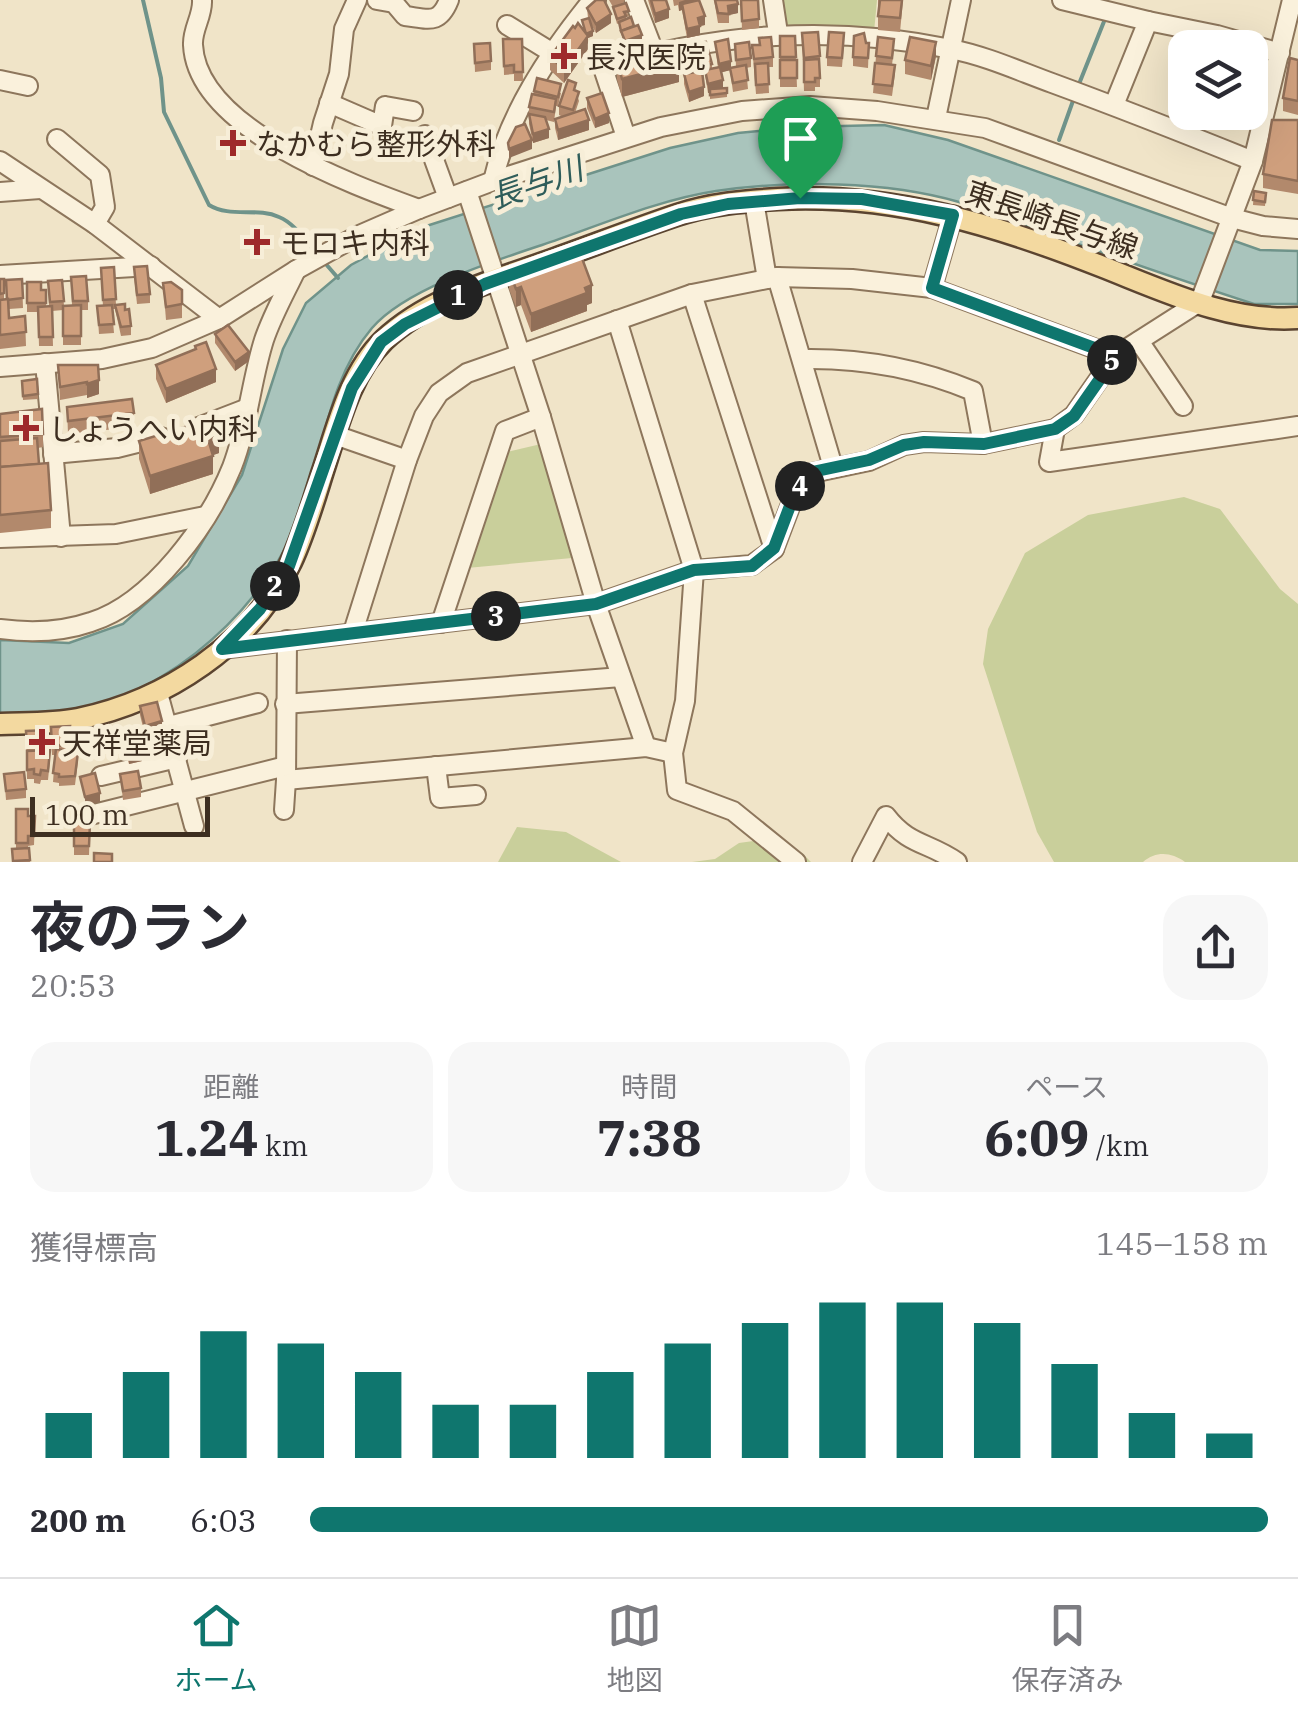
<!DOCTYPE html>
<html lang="ja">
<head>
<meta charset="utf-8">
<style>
  body { margin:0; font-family:"IBM Plex Serif","Noto Sans JP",serif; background:#f7f7f7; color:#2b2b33; height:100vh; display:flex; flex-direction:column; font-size:38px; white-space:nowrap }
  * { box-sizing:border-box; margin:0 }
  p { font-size:32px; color:#7c7c81 }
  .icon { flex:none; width:55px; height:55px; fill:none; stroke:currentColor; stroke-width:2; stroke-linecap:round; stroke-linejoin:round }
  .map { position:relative; height:862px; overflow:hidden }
  .panel { display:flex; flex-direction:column; background:#fff; flex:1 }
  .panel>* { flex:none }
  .fabs { position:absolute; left:1168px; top:30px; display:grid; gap:20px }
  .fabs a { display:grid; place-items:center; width:100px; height:100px; border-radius:20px; background:#fff; box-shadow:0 10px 40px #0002; font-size:50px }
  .scale { position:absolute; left:30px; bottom:25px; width:180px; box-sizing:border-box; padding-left:10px; border:5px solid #3d2e20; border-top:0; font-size:28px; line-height:35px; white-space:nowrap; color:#3d2e20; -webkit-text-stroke:8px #f7eed8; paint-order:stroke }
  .pin { position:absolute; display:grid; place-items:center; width:85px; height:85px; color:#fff; margin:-102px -42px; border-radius:50% 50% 50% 0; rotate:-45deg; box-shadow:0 0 10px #0007 }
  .pin .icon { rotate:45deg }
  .km { position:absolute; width:50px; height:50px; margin:-25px; border-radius:50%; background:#222; color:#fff; font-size:28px; line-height:50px; text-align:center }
  .round { display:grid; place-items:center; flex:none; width:105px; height:105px; border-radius:30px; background:#f7f7f7 }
  .head { display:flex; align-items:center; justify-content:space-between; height:170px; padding:0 30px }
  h1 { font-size:55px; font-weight:700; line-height:75px }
  .metrics { display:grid; grid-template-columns:repeat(3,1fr); gap:15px; height:170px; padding:10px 30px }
  .metrics div { display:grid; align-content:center; border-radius:25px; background:#f7f7f7; text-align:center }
  .metrics b { font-size:50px; font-weight:700 }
  .metrics small { font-size:28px; font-weight:400 }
  .metrics p { font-size:28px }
  .chart { height:280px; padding:20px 30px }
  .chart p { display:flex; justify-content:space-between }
  .chart svg { width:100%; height:180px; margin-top:10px; stroke:#0f766e; stroke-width:6 }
  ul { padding:0 30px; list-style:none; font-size:32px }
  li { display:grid; grid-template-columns:160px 120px 1fr; align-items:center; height:75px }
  li i { height:25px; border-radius:12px; background:#0f766e }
  .tab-bar { display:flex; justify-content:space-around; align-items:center; height:140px; border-top:2px solid #e1e1e2; background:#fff; font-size:28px; color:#7c7c81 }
  .tab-bar a { display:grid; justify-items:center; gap:5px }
  .tab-bar .on { color:#0f766e }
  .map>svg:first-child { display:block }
  .green { fill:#c9cf9b }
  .water { fill:#a9c4bc; stroke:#6f938a; stroke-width:2.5 }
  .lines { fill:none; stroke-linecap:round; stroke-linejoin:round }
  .stream { stroke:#6f938a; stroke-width:4 }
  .minor-casing { stroke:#8d765c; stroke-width:22 }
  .major-casing { stroke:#5b4430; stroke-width:25 }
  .minor { stroke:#faf1dc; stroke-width:18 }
  .major { stroke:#f3d9a0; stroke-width:20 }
  .wall { fill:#b2896c }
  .shaded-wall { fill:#916f58 }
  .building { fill:#cf9f7d; stroke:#916f58; stroke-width:2.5 }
  .route-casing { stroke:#fff; stroke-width:20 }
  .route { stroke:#0f766e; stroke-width:12 }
  .poi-dot { fill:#9e2a2b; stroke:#f7eed8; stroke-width:4 }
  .labels { text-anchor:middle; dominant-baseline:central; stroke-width:10; stroke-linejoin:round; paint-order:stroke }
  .poi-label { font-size:30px; fill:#3d2e20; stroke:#f7eed8; text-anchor:start }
  .street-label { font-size:30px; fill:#3d2e20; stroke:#f7eed8 }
  .water-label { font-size:32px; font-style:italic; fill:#2f5d5a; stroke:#f7eed8 }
</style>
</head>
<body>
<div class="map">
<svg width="1298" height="862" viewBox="0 0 1298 862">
  <rect width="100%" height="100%" fill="#f0e4c8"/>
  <g class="green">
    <polygon points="780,0 877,0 874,32 783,28"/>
    <polygon points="541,444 575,554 572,558 467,568 503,453"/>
    <path d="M1184,497l36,12 60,80 18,15v258h-113c-14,-10 -29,-11 -42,0h-89l-17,-30 -54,-168 5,-35 37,-76 63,-38z"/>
    <polygon points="517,827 566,832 621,862 498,862"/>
    <polygon points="767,839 803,854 811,862 692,862 715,859 739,843"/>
  </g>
  <path class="water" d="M884,125l64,15 312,110 38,1v53h-44c-68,-22 -134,-45 -202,-69 -31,-11 -62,-24 -93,-33 -72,-21 -169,-22 -243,-11 -59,9 -118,35 -174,54 -48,16 -137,44 -170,83 -47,55 -49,134 -76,198 -40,94 -145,183 -250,188 -15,1 -31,-1 -46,-1v-73l69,3 54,-19 65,-58 54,-91 41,-126 23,-46 45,-38 66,-36 253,-81 68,-15 62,-6z"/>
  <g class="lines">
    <g class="stream">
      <path d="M143,0l18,78 3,34 45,93c21,13 48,2 70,12 15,6 25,22 35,34"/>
      <polyline points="1079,84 1105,19"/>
      <polyline points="1059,140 1074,98"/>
      <polyline points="325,263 338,278"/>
    </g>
    <g class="minor-casing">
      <g id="minor">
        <path d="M202,0c1,16 -10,29 -9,45 4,84 160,140 226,164"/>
        <path d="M377,0l17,3 11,13c24,3 34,9 44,-16"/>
        <polyline points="634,0 654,52"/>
        <polyline points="773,0 778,33"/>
        <polyline points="1062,0 1148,21 1114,105"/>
        <polyline points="1148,21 1217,35 1280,53"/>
        <polyline points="507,25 551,52"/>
        <polyline points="0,80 28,86"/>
        <polyline points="329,103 382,126 385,106 413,111"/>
        <polyline points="936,118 961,0"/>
        <polyline points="425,135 448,198"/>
        <path d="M626,137l-23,-69c112,-36 232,-43 348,-19 35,7 68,22 101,34 68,25 134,51 201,78"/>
        <polyline points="57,139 100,175 105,207 95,224"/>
        <polyline points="0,161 95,224 219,319"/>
        <polyline points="313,166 323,123 339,74 344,29 357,0"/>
        <path d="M493,181c15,-66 55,-126 97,-178l6,-3"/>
        <polyline points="467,191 541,417 596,604 646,747"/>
        <polyline points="0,192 40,189"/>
        <polyline points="754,201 767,279"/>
        <polyline points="0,275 151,266"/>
        <polyline points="777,277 833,467"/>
        <polyline points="932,288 953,215"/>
        <polyline points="692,294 774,549"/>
        <polyline points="617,320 694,570 685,701 673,753 677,790 733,811 796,862"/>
        <polyline points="1139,341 1183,406"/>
        <path d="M803,359c59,-1 115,9 170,32l10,53"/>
        <polyline points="45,363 61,537"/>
        <polyline points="0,367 102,359 152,348 219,319 296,270 357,236 419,209 493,181 661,127 742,111 810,106 877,111 985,128 1232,218 1263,226 1298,229"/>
        <polyline points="196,428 248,408"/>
        <polyline points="1055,429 1049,462 1298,426"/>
        <polyline points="335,435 407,460"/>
        <polyline points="53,454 117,448 161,437"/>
        <polyline points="0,538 116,534 205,516"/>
        <polyline points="441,623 505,431 541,417"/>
        <path d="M0,629c30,4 62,3 91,-7 61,-19 118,-98 141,-155 16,-41 19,-86 32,-127 8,-24 21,-47 32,-70"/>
        <polyline points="353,632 407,460 424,416 439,393 467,373 692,294 777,277 852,279 932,288 1115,356"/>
        <polyline points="287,640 286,780 646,747 673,753"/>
        <polyline points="222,649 596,604 694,570 752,565 774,549 796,491 812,473 869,461 904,445 924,442 983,444 1055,429 1074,415 1115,356 1198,303 1202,296 1253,161 1292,0"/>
        <polyline points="158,693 194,826"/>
        <polyline points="285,704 621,677"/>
        <polyline points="169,726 258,703"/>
        <polyline points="436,766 440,798 476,795"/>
        <polyline points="101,776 177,758"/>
        <polyline points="284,810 286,780"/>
        <polyline points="90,815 286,766"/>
        <path d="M862,862l24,-46c23,30 43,26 71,46"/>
      </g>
    </g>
    <g class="major-casing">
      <path id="major" d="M0,724c25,-1 53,0 78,-5 87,-18 174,-74 213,-157 13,-28 22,-59 31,-88 15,-45 27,-100 62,-134 44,-42 112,-60 168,-80 42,-15 83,-31 125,-45 33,-11 67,-14 101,-16 116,-6 219,26 325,68 61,24 128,56 195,51"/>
    </g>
    <use href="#minor" class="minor"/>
    <use href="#major" class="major"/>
  </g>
  <g class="wall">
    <polygon points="609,0 625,0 622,4 629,16 626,17 626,19 642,44 625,50 619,23 617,24 613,7"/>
    <polygon points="648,0 666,0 669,18 655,23"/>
    <polygon points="673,0 699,0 705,25 700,26 700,35 687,38 682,10 679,11 678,5 674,6"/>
    <polygon points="714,0 737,0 738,13 729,15 729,23 718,23"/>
    <polygon points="741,0 759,19 759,28 742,30"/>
    <polygon points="878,0 903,0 900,32 878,30"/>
    <polygon points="587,8 611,23 596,33 590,22 593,36 588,38 588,49 564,83 550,70 550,57 584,30 582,20 588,18"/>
    <polygon points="802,33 820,56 820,87 815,87 815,91 804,91"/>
    <polygon points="780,36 795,36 797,87 780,87"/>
    <polygon points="503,39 522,39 523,81 514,81 514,74 504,75"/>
    <polygon points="715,42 731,67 736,67 735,44 751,58 751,67 746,68 748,89 733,92 730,70 722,72 723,88 727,88 727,97 710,99 710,92 708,93 705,74 702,75 704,96 689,102 684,84 684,74 695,73 691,44 712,64 712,69 718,68"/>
    <polygon points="844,43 842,67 827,66 827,57"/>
    <polygon points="866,43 869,43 868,68 853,66 853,57"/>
    <polygon points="474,44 491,61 491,70 475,72"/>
    <polygon points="752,45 773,57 773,67 768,67 769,93 756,94"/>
    <polygon points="894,48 892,65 895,74 892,96 873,93 876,56"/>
    <polygon points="936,56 931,80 905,74 905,60"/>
    <polygon points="1298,60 1298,115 1283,111 1283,98"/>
    <polygon points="617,61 679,82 622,97 617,79"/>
    <polygon points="534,91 561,93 558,106 556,106 554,122 546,120 549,138 533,143 529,124 529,107"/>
    <polygon points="576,91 579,101 575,113 589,130 558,140 555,128 555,119 563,117 559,115 559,106"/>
    <polygon points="587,98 609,123 595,128 587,108"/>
    <polygon points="1298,120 1298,194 1263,188 1263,174"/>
    <polygon points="1254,191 1266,193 1265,206 1253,205"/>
    <polygon points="513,266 592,303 587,305 587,311 531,332 521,305 516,307 509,289 509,271 513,269"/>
    <polygon points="114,267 116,305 131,326 131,335 121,336 115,309 112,309 114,333 99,334 97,306 103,306 101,277"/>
    <polygon points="134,276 150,294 150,303 137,304"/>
    <polygon points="71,277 88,301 88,310 81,310 81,345 63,345 63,310 52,311 53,346 39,346 38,312 27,312 27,282 41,290 46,290 46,307 49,306 48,281 62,280 64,306 72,305"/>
    <polygon points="0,279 4,279 4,299 7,299 22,279 23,308 9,309 9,318 25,316 26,346 0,349"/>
    <polygon points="163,283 182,290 182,318 166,320"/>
    <polygon points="215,334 249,361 235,371 215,343"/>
    <polygon points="195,346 216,382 166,403 156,379 156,365 195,350"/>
    <polygon points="58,365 98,365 99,394 87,398 87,395 60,400"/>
    <polygon points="37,379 38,399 23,400 22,381"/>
    <polygon points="67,407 134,413 134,427 68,434"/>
    <polygon points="0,414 43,434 43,447 38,448 39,464 51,510 51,528 0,533"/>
    <polygon points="139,441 219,453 213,455 213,474 150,494 139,459"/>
    <polygon points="140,706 162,727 167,756 151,759 147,734 145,735 140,715"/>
    <polygon points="51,727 70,735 68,751 78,761 75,785 59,786 59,783 53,782 55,755 52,755"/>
    <polygon points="47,730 50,760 48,780 41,780 40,784 34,783 34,779 27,779 26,731"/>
    <polygon points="123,734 142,761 129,764 123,743"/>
    <polygon points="4,774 26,789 26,798 6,800"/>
    <polygon points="120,774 141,788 141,797 123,800"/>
    <polygon points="16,809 28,816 35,816 34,845 28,846 30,862 13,862 12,849 16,849"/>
    <polygon points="74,822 90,823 89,855 74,855"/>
  </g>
  <g class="shaded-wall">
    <polygon points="685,0 698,0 682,4 682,10 679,11 679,2"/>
    <polygon points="738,4 738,13 729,15 728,6"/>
    <polygon points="669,9 669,18 655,23 655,14"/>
    <polygon points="611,14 611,23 596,33 596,24"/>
    <polygon points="705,16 705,25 700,26 700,35 687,38 687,29 698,18"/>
    <polygon points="593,31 593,36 588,38 588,49 564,83 564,69 586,34"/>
    <polygon points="642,35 642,44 625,50 625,41"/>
    <polygon points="936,42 936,56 931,80 931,66"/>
    <polygon points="731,61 731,70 719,73 719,64"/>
    <polygon points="679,64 679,82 622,97 622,79"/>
    <polygon points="723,80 723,90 708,93 708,84"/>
    <polygon points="704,87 704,96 689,102 689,92"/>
    <polygon points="609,113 609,123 595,128 595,119"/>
    <polygon points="589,120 589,130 558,140 558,130"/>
    <polygon points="549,129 549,138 533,143 533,134"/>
    <polygon points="532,140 532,149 509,158 509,149"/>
    <polygon points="592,285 592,303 587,305 587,311 531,332 531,314"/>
    <polygon points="521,287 521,305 516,307 516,289"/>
    <polygon points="249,352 249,361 235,371 235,362"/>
    <polygon points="216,369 216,382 166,403 166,389"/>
    <polygon points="99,380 99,394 87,398 87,384"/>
    <polygon points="219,435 219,453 208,457 208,439"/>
    <polygon points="213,456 213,474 150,494 150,476"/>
    <polygon points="162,721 162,730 145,735 145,726"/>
    <polygon points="167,747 167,756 151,759 151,750"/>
    <polygon points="142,752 142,761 129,764 129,755"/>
    <polygon points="100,793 100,802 85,806 85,797"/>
  </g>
  <g class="building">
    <polygon points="596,0 604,0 611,14 596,24 587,8"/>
    <polygon points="651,0 666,0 669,9 655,14"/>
    <polygon points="699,0 705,16 698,18 700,26 687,29 682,4"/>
    <polygon points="715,0 737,0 738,4 728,6 729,14 718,13"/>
    <polygon points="741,0 758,0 759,19 742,21"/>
    <polygon points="880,0 902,0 900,18 878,16"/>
    <polygon points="626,3 629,11 624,12 626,16 617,19 613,7"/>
    <polygon points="631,17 634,26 621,31 619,22"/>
    <polygon points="589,18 593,31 586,34 582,20"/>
    <polygon points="578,23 588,36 564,69 550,57 573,26 575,28"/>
    <polygon points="638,25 642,35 625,41 621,31"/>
    <polygon points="818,32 820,56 804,58 802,33"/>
    <polygon points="829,32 844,33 842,58 827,57"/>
    <polygon points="864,33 866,43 869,43 868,58 853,57 854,36"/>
    <polygon points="780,36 795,36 796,57 780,57"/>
    <polygon points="771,37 773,57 754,59 752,45 760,45 759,38"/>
    <polygon points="878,37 894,39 892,58 876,56"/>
    <polygon points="910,37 936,42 931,66 905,60"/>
    <polygon points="503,39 522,39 523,72 514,72 514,65 504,66"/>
    <polygon points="728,39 731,61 719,64 715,42"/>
    <polygon points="706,42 712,64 695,67 691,44"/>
    <polygon points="749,42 751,58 736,60 735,44"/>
    <polygon points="490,43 491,61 475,63 474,44"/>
    <polygon points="674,46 679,64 622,79 617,61"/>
    <polygon points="1290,58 1298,60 1298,101 1283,98"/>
    <polygon points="819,59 820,78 815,78 815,82 804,82 804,60"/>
    <rect x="780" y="60" width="17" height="18"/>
    <polygon points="768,63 769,84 756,85 755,64"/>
    <polygon points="875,63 895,65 892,86 873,84"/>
    <polygon points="746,65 748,80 733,83 730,68"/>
    <polygon points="720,67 723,80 708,84 705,70"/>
    <polygon points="702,71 704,87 689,92 684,74"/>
    <polygon points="537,78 561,84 558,97 534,91"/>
    <polygon points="568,80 576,83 574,90 579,92 573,110 559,106"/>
    <polygon points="727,88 727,93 710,95 710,89"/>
    <polygon points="602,93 609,113 595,119 587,98"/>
    <polygon points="532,94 556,99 554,112 529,107"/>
    <polygon points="585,109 589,120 558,130 555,119"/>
    <polygon points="529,114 545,117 549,129 533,134"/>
    <polygon points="1272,120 1298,120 1298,181 1263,174"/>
    <polygon points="525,124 532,140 509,149 508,143 516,127"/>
    <polygon points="1254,191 1266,193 1265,202 1253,200"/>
    <polygon points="577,245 592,285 585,288 587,293 531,314 521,287 516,289 509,271 515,269 513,266"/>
    <polygon points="147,266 150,294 137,295 134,267"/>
    <polygon points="114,267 116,299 103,300 101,268"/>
    <polygon points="86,276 88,301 73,301 71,277"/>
    <polygon points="0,279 4,279 4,293 0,294"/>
    <polygon points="22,279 23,298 7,300 6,280"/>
    <polygon points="62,280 64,301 50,302 48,281"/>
    <polygon points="27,282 41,282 41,290 46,290 46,303 27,303"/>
    <polygon points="171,282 182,290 182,304 166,307 163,283"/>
    <polygon points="8,299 9,318 25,316 26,332 0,335 0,300"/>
    <polygon points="125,304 125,310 129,309 131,326 121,327 115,305"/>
    <polygon points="81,305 81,336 63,336 63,306"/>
    <polygon points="112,305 114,324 99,325 97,306"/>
    <polygon points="52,306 53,337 39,337 38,307"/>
    <polygon points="228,325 249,352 235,362 215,334"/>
    <polygon points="206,342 216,369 166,389 156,365 196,349 195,346"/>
    <polygon points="58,365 98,365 99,380 87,384 87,382 60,387"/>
    <polygon points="37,379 38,394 23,396 22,381"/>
    <polygon points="132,399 134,413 68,421 67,407"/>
    <polygon points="42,409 43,434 0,437 0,414"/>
    <polygon points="214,418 219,435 208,439 213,456 150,476 139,441"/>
    <polygon points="37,438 39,464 0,467 0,441"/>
    <polygon points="48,463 51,510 0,515 0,467"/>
    <polygon points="157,702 162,721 145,726 140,706"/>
    <polygon points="70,726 67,745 52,746 51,727"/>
    <polygon points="163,727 167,747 151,750 147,730"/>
    <polygon points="47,730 48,746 27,747 26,731"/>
    <polygon points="136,730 142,752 129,755 123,734"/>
    <polygon points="56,749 78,752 75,776 59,777 59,774 53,773"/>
    <polygon points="50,750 48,771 41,770 40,775 34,774 34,769 27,770 27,751"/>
    <polygon points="138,771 141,788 123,791 120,774"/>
    <polygon points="24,772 26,789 6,791 4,774"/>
    <polygon points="95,773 100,793 85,797 80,777"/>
    <polygon points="16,809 28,809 28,816 35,816 34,836 28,836 28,843 16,843"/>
    <polygon points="74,822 90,823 89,846 74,846"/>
    <polygon points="29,848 30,860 13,861 12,849"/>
    <polygon points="94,853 112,854 112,862 94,862"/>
  </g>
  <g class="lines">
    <g class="route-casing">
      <polygon id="route" points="800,198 862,199 953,215 932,288 1116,356 1074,416 1055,429 984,444 924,442 904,445 869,460 812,472 796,490 774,548 752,566 694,570 596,604 222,649 260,609 289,566 352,388 381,342 405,324 485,284 681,214 728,204"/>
    </g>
    <use href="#route" class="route"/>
  </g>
  <g class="poi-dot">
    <path d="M559 41h10v10h10v10h-10v10h-10v-10h-10v-10h10z"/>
    <path d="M228 128h10v10h10v10h-10v10h-10v-10h-10v-10h10z"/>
    <path d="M252 227h10v10h10v10h-10v10h-10v-10h-10v-10h10z"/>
    <path d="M21 413h10v10h10v10h-10v10h-10v-10h-10v-10h10z"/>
    <path d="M37 727h10v10h10v10h-10v10h-10v-10h-10v-10h10z"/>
  </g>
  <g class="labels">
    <g class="poi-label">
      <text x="586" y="56">長沢医院</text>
      <text x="256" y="143">なかむら整形外科</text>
      <text x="280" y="242">モロキ内科</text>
      <text x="48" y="428">しょうへい内科</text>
      <text x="62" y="742">天祥堂薬局</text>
    </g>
    <g class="street-label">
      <text transform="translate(1052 219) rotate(19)">東長崎長与線</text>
    </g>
    <g class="water-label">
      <text transform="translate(536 182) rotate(-19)">長与川</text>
    </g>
  </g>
</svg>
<div class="fabs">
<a><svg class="icon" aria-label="layers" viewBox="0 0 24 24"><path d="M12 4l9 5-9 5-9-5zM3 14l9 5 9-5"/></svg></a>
</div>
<div class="scale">100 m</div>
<div class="pin" style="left:800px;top:198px;background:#1e9e55"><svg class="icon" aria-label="arrive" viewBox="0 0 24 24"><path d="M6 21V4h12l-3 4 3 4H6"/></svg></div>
<b class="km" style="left:458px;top:295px">1</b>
<b class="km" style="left:275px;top:586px">2</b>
<b class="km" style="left:496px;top:616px">3</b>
<b class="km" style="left:800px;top:486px">4</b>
<b class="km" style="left:1112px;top:360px">5</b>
</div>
<section class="panel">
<div class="head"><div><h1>夜のラン</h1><p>20:53</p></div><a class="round"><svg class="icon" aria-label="share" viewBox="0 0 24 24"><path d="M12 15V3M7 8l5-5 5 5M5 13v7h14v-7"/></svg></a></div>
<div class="metrics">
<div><p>距離</p><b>1.24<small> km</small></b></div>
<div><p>時間</p><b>7:38</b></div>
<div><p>ペース</p><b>6:09<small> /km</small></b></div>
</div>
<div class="chart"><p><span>獲得標高</span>145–158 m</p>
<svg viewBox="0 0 160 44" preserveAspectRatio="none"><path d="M5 44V33M15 44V23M25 44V13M35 44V16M45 44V23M55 44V31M65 44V31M75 44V23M85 44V16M95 44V11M105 44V6M115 44V6M125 44V11M135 44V21M145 44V33M155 44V38"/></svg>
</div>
<ul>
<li><b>200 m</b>6:03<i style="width:100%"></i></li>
</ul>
</section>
<nav class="tab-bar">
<a class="on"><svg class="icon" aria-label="home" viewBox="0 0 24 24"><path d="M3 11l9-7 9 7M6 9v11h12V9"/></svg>ホーム</a>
<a><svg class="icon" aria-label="map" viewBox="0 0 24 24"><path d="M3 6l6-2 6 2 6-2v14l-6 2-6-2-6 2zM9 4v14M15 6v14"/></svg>地図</a>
<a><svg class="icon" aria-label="saved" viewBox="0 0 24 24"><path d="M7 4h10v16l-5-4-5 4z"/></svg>保存済み</a>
</nav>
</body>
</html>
